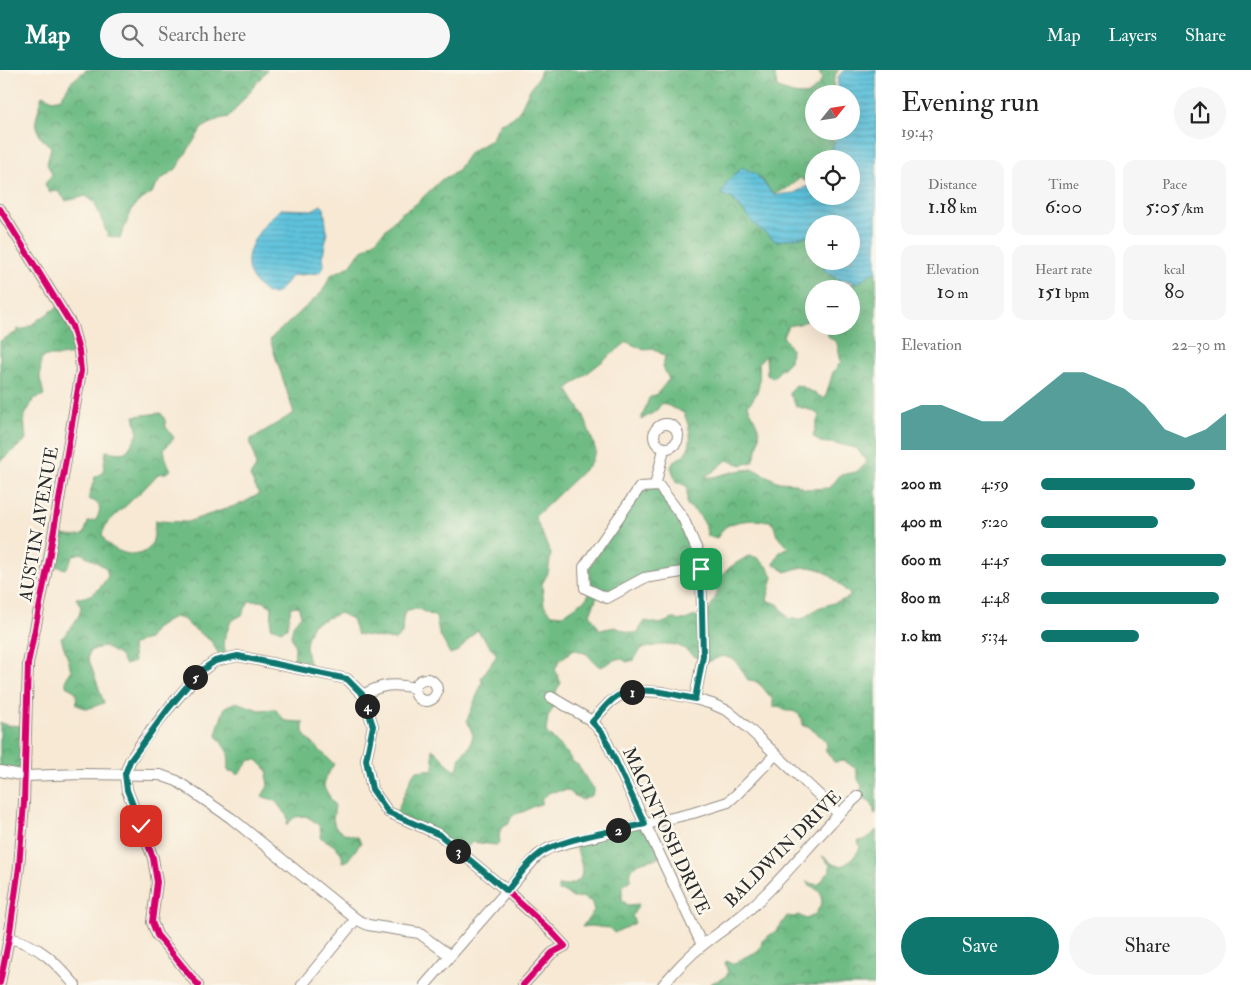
<!DOCTYPE html>
<html lang="en">
<head>
<meta charset="utf-8">
<style>
  body { margin:0; font-family:"IM FELL Double Pica",serif; background:#f6f6f6; color:#222; height:100vh; display:flex; flex-direction:column; font-size:19px; white-space:nowrap }
  * { box-sizing:border-box; margin:0 }
  p { font-size:16px; color:#767676 }
  .icon { flex:none; width:28px; height:28px; fill:none; stroke:currentColor; stroke-width:2; stroke-linecap:round; stroke-linejoin:round }
  .map { position:relative; flex:1; overflow:hidden }
  .drawer { display:flex; flex-direction:column; background:#fff; width:375px }
  .drawer>* { flex:none }
  .needle { width:32px; rotate:60deg }
  .controls { position:absolute; left:805px; top:15px; display:grid; gap:10px }
  .controls a { display:grid; place-items:center; width:55px; height:55px; border-radius:50%; background:#fff; box-shadow:0 5px 20px #0002; font-size:25px }
  .pin { position:absolute; display:grid; place-items:center; width:42px; height:42px; color:#fff; margin:-21px; border-radius:10px; box-shadow:0 2px 8px #0006 }
  .km { position:absolute; width:25px; height:25px; margin:-12px; border-radius:50%; background:#222; color:#fff; font-size:14px; line-height:25px; text-align:center }
  .round { display:grid; place-items:center; flex:none; width:52px; height:52px; border-radius:26px; background:#f6f6f6 }
  .headline { display:flex; align-items:center; justify-content:space-between; height:85px; padding:0 25px }
  h1 { font-size:28px; font-weight:600; line-height:38px }
  .metrics { display:grid; grid-template-columns:repeat(3,1fr); gap:8px; height:85px; padding:5px 25px }
  .metrics div { display:grid; align-content:center; border-radius:12px; background:#f6f6f6; text-align:center }
  .metrics b { font-size:21px; font-weight:600 }
  .metrics small { font-size:14px; font-weight:400 }
  .metrics p { font-size:14px }
  .chart { height:140px; padding:10px 25px }
  .chart p { display:flex; justify-content:space-between }
  .chart svg { width:100%; height:90px; margin-top:5px; fill:#0f766e; opacity:.7 }
  .button { display:flex; gap:10px; margin-top:auto; padding:10px 25px }
  .button a { flex:1; height:58px; border-radius:30px; background:#0f766e; color:#fff; font-size:20px; font-weight:600; line-height:58px; text-align:center }
  .button a+a { background:#f6f6f6; color:#222 }
  ul { padding:0 25px; list-style:none; font-size:16px }
  li { display:grid; grid-template-columns:80px 60px 1fr; align-items:center; height:38px }
  li i { height:12px; border-radius:6px; background:#0f766e }
  header { display:flex; align-items:center; gap:30px; box-sizing:border-box; height:70px; padding:0 25px; background:#0f766e; color:#fff }
  header strong { font-size:24px }
  nav { display:flex; gap:28px; margin-inline-start:auto; font-size:18px }
  .search { width:350px; height:45px; background:#f6f6f6; display:flex; align-items:center; gap:12px; box-sizing:border-box; padding:0 18px; border-radius:28px; color:#767676; font-size:19px }
  main { display:flex; flex:1; min-height:0 }
  .map>svg:first-child { display:block }
  .forest { fill:url(#forest-crowns); stroke:#4c7458; fill-rule:evenodd }
  .water { fill:url(#water-rules); stroke:#457784 }
  .lines { fill:none; stroke-linecap:round; stroke-linejoin:round }
  .minor-casing { stroke:#918a80; stroke-width:12 }
  .minor { stroke:#fff; stroke-width:10 }
  .cycleway-casing { stroke:#fbf7ec; stroke-width:9 }
  .cycleway { stroke:#d6006c; stroke-width:6 }
  .route-casing { stroke:#fff; stroke-width:10 }
  .route { stroke:#0f766e; stroke-width:6 }
  .labels { text-anchor:middle; dominant-baseline:central; stroke-width:5; stroke-linejoin:round; paint-order:stroke }
  .street-label { font-size:18px; fill:#2b2b2b; stroke:#fbf7ec }
</style>
</head>
<body>
<header>
<strong>Map</strong>
<div class="search"><svg class="icon" aria-label="search" viewBox="0 0 24 24"><circle cx="10" cy="10" r="6"/><path d="M15 15l6 6"/></svg>Search here</div>
<nav><a>Map</a><a>Layers</a><a>Share</a></nav>
</header>
<main>
<div class="map">
<svg width="876" height="915" viewBox="0 0 876 915">
  <defs>
    <pattern id="forest-crowns" width="20" height="18" patternUnits="userSpaceOnUse" patternTransform="scale(1.25)"><rect width="20" height="18" fill="#6ebc84"/><path d="M2 6a3 3 0 1 1 6 0M12 15a3 3 0 1 1 6 0" fill="none" stroke="#5b996c"/></pattern>
    <pattern id="water-rules" width="6" height="5" patternUnits="userSpaceOnUse" patternTransform="scale(1.25)"><rect width="6" height="5" fill="#5fc3dd"/><path d="M0 2.5h6" fill="none" stroke="#4f9fb3"/></pattern>
  </defs>
  <rect width="100%" height="100%" fill="#fbf7ec"/>
  <filter id="ink" filterUnits="userSpaceOnUse"><feTurbulence type="fractalNoise" baseFrequency=".02" numOctaves="2"/><feDisplacementMap in="SourceGraphic" scale="10" xChannelSelector="R" yChannelSelector="G"/><feConvolveMatrix kernelMatrix="1 2 1 2 8 2 1 2 1" color-interpolation-filters="sRGB"/></filter>
  <filter id="wash" filterUnits="userSpaceOnUse"><feTurbulence type="fractalNoise" baseFrequency=".0096" numOctaves="4" result="noise"/><feDisplacementMap in="SourceGraphic" scale="20" xChannelSelector="R" yChannelSelector="G"/><feGaussianBlur stdDeviation="1.12" result="paint"/><feColorMatrix in="noise" values="0 0 0 0 0 0 0 0 0 0 0 0 0 0 0 0 0 1.4 0 .05"/><feComposite in="paint" operator="in"/></filter>
  <g filter="url(#wash)">
    <rect width="100%" height="100%" fill="#f7e9d4"/>
    <g class="forest">
      <polygon points="86,0 267,0 229,47 219,49 202,58 176,99 160,110 152,123 138,132 132,140 120,168 108,166 95,133 86,126 66,131 58,121 49,122 45,114 52,104 47,94 51,77 39,66 36,50 42,25 53,30 61,28 71,12"/>
      <path d="M541,0h233l3,17c12,7 19,9 33,7l9,-10 3,-5 -4,-9h21c-7,6 -6,16 -4,24h-21v37h20c0,13 -2,18 -10,28h-10c0,12 3,16 -9,22l-5,-3 -14,11 -13,5 -13,-17 -11,-5 -21,19 10,16 8,4 24,20 8,11 15,-11 6,4h15v26h12l17,25 13,-3 6,-7 14,-8v546l-2,-1c0,-11 -5,-14 -15,-16l3,-11 -4,-7 -2,-10 -11,-8 -11,1 -9,-13 2,-2 -1,-5 -5,-5 -13,-11h-5c-1,-11 -6,-16 -17,-15l-8,-5 -5,1v-7c-8,-8 -13,-21 -25,-20 -10,-14 -8,-20 -26,-24l-14,6 -4,1c-30,-22 -27,-22 -63,-14l-7,11 -7,2 -5,-3h-6l-15,8 -5,-3 -9,-10 -13,-5 -15,12 -4,9 6,13 -5,8 2,10 -10,15 -2,16 21,21 6,9 5,3 12,20 4,3 -2,7 -10,5 -10,-6 -4,-4 -18,2 -8,7 -1,5c-7,1 -10,4 -16,7 -8,3 -13,2 -16,12 -9,3 -11,10 -9,19l-4,3 -24,-3 -11,12 -29,-22 -36,-18 17,-40 3,-3 18,-2 -2,-20c9,6 15,17 25,21l3,-13 10,-11 3,-11 -6,-15 15,-37 -1,-5 16,-23 -20,-25 -19,21 -8,3 -11,-21 -3,-16 -18,-8 -11,1 -4,7 -1,17 -7,6 -38,-6 -5,-15 -12,-6 -27,11c-9,20 -9,25 -1,46l-18,-4 1,-19 -4,-11 2,-11 8,-10 -3,-9 -7,1 -4,21 -6,3 -10,-4 1,-20 -10,-6h-13l-7,14 -11,6 -8,21 4,15 -6,1 -10,-17 -21,-15 -7,-7 -9,-2 -19,12 -7,10 -8,2 -8,5 2,16 -9,3 -5,-9 -16,-10 -14,5 -2,6 16,46 -17,6 -10,-4 -1,-13 -10,-6v-7l5,-8c-2,-12 -7,-22 -10,-33l4,-2c5,-11 15,-16 16,-29l-5,-9c16,0 25,-10 32,-22l-2,-8 -25,-15 -7,2 -8,14 -15,-4 3,-32c11,2 20,6 30,1l4,-12 8,-2c6,-12 5,-17 -8,-21l7,-22 8,-5 3,-21c24,4 19,2 32,-17l-4,-18 27,-3 4,7 1,7 8,11 -10,11 2,11 5,10 -5,3 -8,1 -13,14 -38,35 -5,11c2,4 3,8 6,10 10,9 31,16 41,4 6,-7 5,-18 6,-27l32,1 56,-19 16,-9 -9,-18 6,-9 -3,-17 -3,-5 1,-6 43,-26 -24,-73 4,-5 11,-9 37,-34 9,-17 19,-9 9,-13 17,-13 24,-26 16,-10 25,-24 15,-8 14,-20 21,-12 9,-17c22,-7 19,-14 29,-32 4,-7 10,-12 12,-21zM814,219h37v37h-25l2,10 9,7 4,19 -8,10 -8,27 -22,-12 -7,-2 -7,7 7,14 17,5 6,4 -6,21 7,6 18,2 19,4 10,15 -11,9 -16,3 -10,13 -25,1 -12,-6 -14,-1 -26,-13 -17,2 -23,6h-9l10,-6 13,-11 15,5 11,-3c4,-10 7,-21 6,-32 0,-3 -9,-19 -11,-25 13,-12 12,-27 11,-43l7,-6 1,19 6,3 17,-17 1,-12 -8,-13 5,-10 11,-2 15,-6zM627,272l17,8 8,-2 13,8 -2,11 6,12 -12,15 -8,4 -8,22 15,-9 6,-8 22,10c5,14 12,31 -2,43 -6,5 -7,2 -11,11l5,15 11,4v19c11,8 20,16 20,31l10,2c3,-4 6,-10 10,-12 12,-7 31,-6 44,-5l3,5 3,10 11,11 -9,6 -5,11 12,8c32,-13 44,2 65,24l-5,3 -28,9 -16,11h-13l-11,-15 -11,-4 6,-23 -6,-11 -11,-9 -8,-1 -18,11 -8,8 -7,23 -9,19 -11,-1 -10,4 -12,-1 -13,5 -15,-3 -8,12h-7l-15,-6 -15,3 -10,-16 8,-20h21l25,-15 54,-8 -2,-21 -30,-57 -13,-6 -17,6 -50,80 5,15 -4,10 -24,17 -11,-1 -8,-9 -2,-21 6,-11 3,-19 -16,-37 54,-52 7,-14 -12,-35 -17,-27z"/>
      <polygon points="59,236 79,283 61,286 46,286 41,291 40,308 44,325 34,329 24,347 26,370 0,391 0,271 17,262 18,259 25,259"/>
      <path d="M236,632l23,8 16,-1 10,12 18,1v10l3,5 28,27 -9,15 -1,8 11,19 -2,13 2,8 11,7 12,3 3,6 -14,18 -5,1c3,-12 -12,-19 -22,-25 3,-12 -5,-15 -14,-21l-11,1 -9,8 2,-5 -2,-7c-5,-3 -5,-5 -9,-10 -4,-5 -10,-4 -15,-7l6,-10 -1,-7 1,-8 -11,-11h-7l-12,15 -5,-4 -4,1 -2,-4 2,-5 -1,-10 -11,-17 1,-9 7,-20z"/>
      <polygon points="0,652 6,655 24,656 25,705 0,701"/>
      <path d="M645,753l15,34c-12,5 -33,4 -29,22l-9,8v12l5,6 12,-1 -7,12 3,7 -21,10 -5,-5 -19,-2 -8,1 12,-16 -2,-9 -10,-5 -9,1 -8,-6 -7,-1v-5c37,-1 21,-23 17,-45z"/>
      <path d="M876,760v155h-167c6,-6 11,-2 19,-12l-3,-11 3,-1 6,3c4,-1 6,-5 11,-7 7,-3 17,-6 17,-16l16,-12 9,-13 7,1 4,-2 8,4 9,-4 7,-13 -2,-10 -14,-10 12,3 12,-14v-6l-8,-9c5,2 8,7 13,9 11,4 20,-9 25,-17l-2,-7c8,-1 13,-4 18,-11z"/>
    </g>
    <g class="water">
      <polygon points="844,0 876,0 876,203 871,203 859,213 840,210 825,202 823,191 851,191 851,154 814,154 814,165 776,171 755,155 734,130 721,124 727,112 742,97 756,104 774,125 794,123 814,113 814,126 851,126 851,89 827,89 839,61 851,61 851,24 837,24 838,7"/>
      <path d="M321,135l3,3 3,26 -4,21 1,10 -2,5 -4,3 -27,3c-4,5 -9,14 -15,17 -5,3 -10,0 -14,-4 -31,-25 -5,-60 19,-80l31,1z"/>
    </g>
  </g>
  <g filter="url(#ink)">
    <g class="lines">
      <g class="minor-casing">
        <g id="minor">
          <polyline points="0,139 72,256 79,281 81,301 49,489 28,594 24,733 19,797 9,868 0,913"/>
          <circle cx="666" cy="366" r="12"/>
          <polyline points="655,416 664,379"/>
          <circle cx="426" cy="620" r="11"/>
          <path d="M363,625c19,-11 31,-12 52,-7"/>
          <polyline points="551,627 592,651 603,664 702,875"/>
          <polyline points="695,629 703,586 703,575 701,499 701,489 683,448 659,416 640,417 584,497 585,518 607,528 644,508 701,499"/>
          <polyline points="592,651 610,632 624,623 641,621 662,622 695,629 712,634 728,641 747,657 838,743"/>
          <polyline points="0,701 25,706 82,704 160,705 177,711 231,748 356,849 368,855 419,863 449,885"/>
          <path d="M9,868c31,7 46,24 66,47"/>
          <polyline points="198,915 157,865 152,852 157,812 153,788 127,720 125,704 130,691 142,672 168,639 199,603 215,591 238,586 347,609 363,625 373,656 366,690 372,719 388,742 440,765 507,821 552,862 565,876 552,883 523,915"/>
          <polyline points="302,915 356,849"/>
          <polyline points="425,915 538,785 549,778 567,773 693,743 728,732 737,724 775,685"/>
          <path d="M663,915c13,-15 25,-29 41,-41 17,-13 35,-25 51,-40 37,-34 66,-75 103,-108"/>
        </g>
      </g>
      <use href="#minor" class="minor"/>
      <g class="cycleway-casing">
        <g id="cycleway">
          <polyline points="0,139 72,256 79,281 81,301 49,489 28,594 24,733 19,797 9,868 0,913"/>
          <polyline points="198,915 157,865 152,852 157,812 153,788 127,720 125,704 130,691 142,672 168,639 199,603 215,591 238,586 347,609 363,625 373,656 366,690 372,719 388,742 440,765 507,821 552,862 565,876 552,883 523,915"/>
        </g>
      </g>
      <use href="#cycleway" class="cycleway"/>
    </g>
  </g>
  <g class="lines" filter="url(#ink)">
    <g class="route-casing">
      <path id="route" d="M141,756l-14,-36 -2,-16 5,-13 38,-52 30,-36 17,-12 23,-5 109,23 16,16 10,31 -7,34 6,29 16,23 52,23 67,56c10,-13 20,-28 34,-38 20,-14 77,-23 104,-29l-42,-90 -11,-12c9,-10 19,-25 32,-29 20,-7 51,2 71,6l8,-43 -2,-87"/>
    </g>
    <use href="#route" class="route"/>
  </g>
  <g class="labels">
    <g class="street-label">
      <text transform="translate(39 454) rotate(-80)">AUSTIN AVENUE</text>
      <text transform="translate(666 761) rotate(65)">MACINTOSH DRIVE</text>
      <text transform="translate(783 779) rotate(-45)">BALDWIN DRIVE</text>
    </g>
  </g>
</svg>
<div class="controls">
<a><svg class="needle" viewBox="-14 -14 28 28"><path d="M0-13l5 13h-10z" fill="#e53935"/><path d="M0 13l5-13h-10z" fill="#767676"/></svg></a>
<a><svg class="icon" aria-label="locate" viewBox="0 0 24 24"><circle cx="12" cy="12" r="6"/><path d="M12 2v4M12 18v4M2 12h4M18 12h4"/></svg></a>
<a>+</a>
<a>−</a>
</div>
<div class="pin" style="left:701px;top:499px;background:#1e9e55"><svg class="icon" aria-label="arrive" viewBox="0 0 24 24"><path d="M6 21V4h12l-3 4 3 4H6"/></svg></div>
<div class="pin" style="left:141px;top:756px;background:#d93025"><svg class="icon" aria-label="check" viewBox="0 0 24 24"><path d="M5 12l5 5 9-10"/></svg></div>
<b class="km" style="left:632px;top:622px">1</b>
<b class="km" style="left:618px;top:760px">2</b>
<b class="km" style="left:458px;top:781px">3</b>
<b class="km" style="left:367px;top:636px">4</b>
<b class="km" style="left:195px;top:607px">5</b>
</div>
<section class="drawer">
<div class="headline"><div><h1>Evening run</h1><p>19:43</p></div><a class="round"><svg class="icon" aria-label="share" viewBox="0 0 24 24"><path d="M12 15V3M7 8l5-5 5 5M5 13v7h14v-7"/></svg></a></div>
<div class="metrics">
<div><p>Distance</p><b>1.18<small> km</small></b></div>
<div><p>Time</p><b>6:00</b></div>
<div><p>Pace</p><b>5:05<small> /km</small></b></div>
</div>
<div class="metrics">
<div><p>Elevation</p><b>10<small> m</small></b></div>
<div><p>Heart rate</p><b>151<small> bpm</small></b></div>
<div><p>kcal</p><b>80</b></div>
</div>
<div class="chart"><p><span>Elevation</span>22–30 m</p>
<svg viewBox="0 0 160 44" preserveAspectRatio="none"><path d="M0 44V26L10 22L20 22L30 26L40 30L50 30L60 22L70 14L80 6L90 6L100 10L110 14L120 22L130 34L140 38L150 34L160 26V44z"/></svg>
</div>
<ul>
<li><b>200 m</b>4:59<i style="width:83%"></i></li>
<li><b>400 m</b>5:20<i style="width:63%"></i></li>
<li><b>600 m</b>4:45<i style="width:100%"></i></li>
<li><b>800 m</b>4:48<i style="width:96%"></i></li>
<li><b>1.0 km</b>5:34<i style="width:53%"></i></li>
</ul>
<div class="button"><a>Save</a><a>Share</a></div>
</section>
</main>
</body>
</html>
